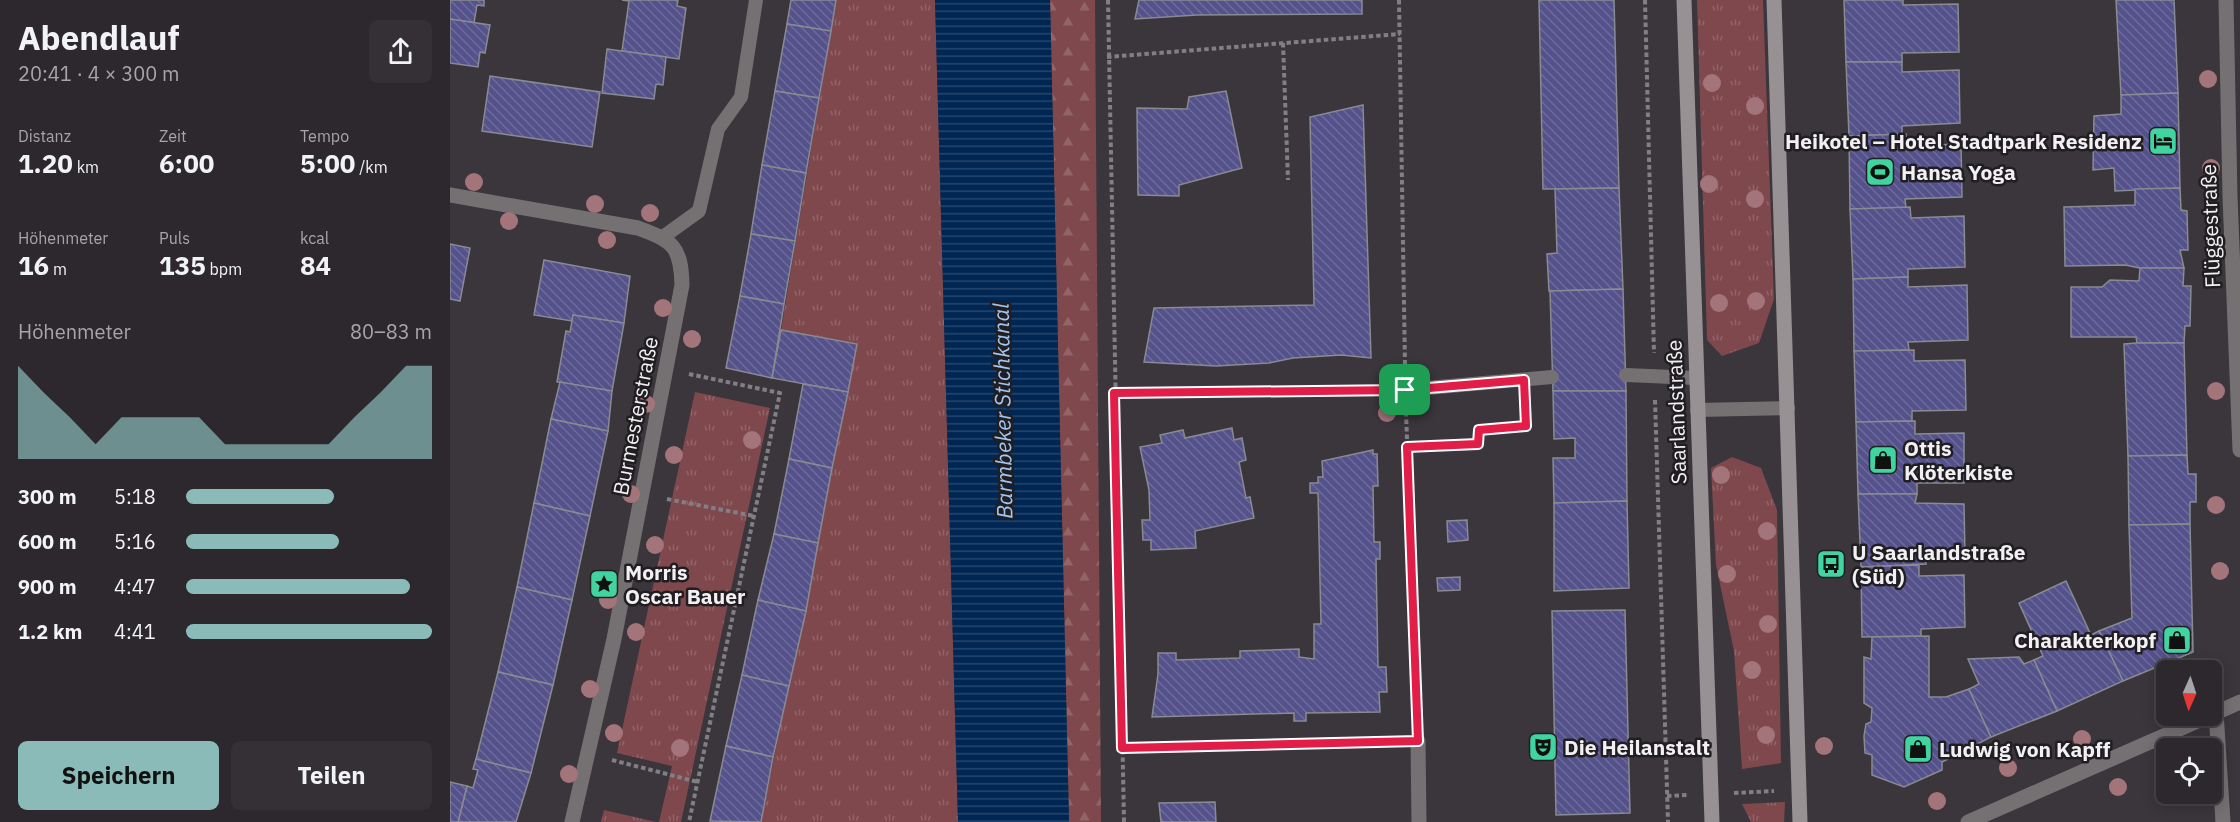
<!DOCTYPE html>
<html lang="de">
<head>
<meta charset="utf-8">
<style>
  body { margin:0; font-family:"IBM Plex Sans",sans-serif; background:#343035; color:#f1f3f6; height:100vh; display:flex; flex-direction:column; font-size:22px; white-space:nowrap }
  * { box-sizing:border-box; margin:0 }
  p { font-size:20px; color:#a6a6aa }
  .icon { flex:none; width:33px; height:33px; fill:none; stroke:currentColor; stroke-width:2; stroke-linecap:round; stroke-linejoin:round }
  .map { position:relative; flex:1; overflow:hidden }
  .drawer { display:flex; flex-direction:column; background:#2c282d; width:450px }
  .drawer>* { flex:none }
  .needle { width:39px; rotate:183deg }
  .buttons { position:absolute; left:1706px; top:660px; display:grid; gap:12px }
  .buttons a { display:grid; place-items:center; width:66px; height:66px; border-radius:9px; background:#2c282d; box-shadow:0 3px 15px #0003,0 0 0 2px #484449; font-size:30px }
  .pin { position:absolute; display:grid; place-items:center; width:51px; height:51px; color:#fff; margin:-26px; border-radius:12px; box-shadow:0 3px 9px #0006 }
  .round { display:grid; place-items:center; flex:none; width:63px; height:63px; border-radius:9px; background:#343035 }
  .overview { display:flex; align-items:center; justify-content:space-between; height:102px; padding:0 18px }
  h1 { font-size:33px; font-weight:700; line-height:45px }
  .stats { display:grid; grid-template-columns:repeat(3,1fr); gap:9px; height:102px; padding:6px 18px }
  .stats div { display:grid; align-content:center }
  .stats b { font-size:26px; font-weight:700 }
  .stats small { font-size:16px; font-weight:400 }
  .stats p { font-size:16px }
  .chart { height:168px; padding:12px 18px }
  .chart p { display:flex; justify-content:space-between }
  .chart svg { width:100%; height:108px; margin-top:6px; fill:#8bbbb9; opacity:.7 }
  .primary-button { display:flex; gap:12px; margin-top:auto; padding:12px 18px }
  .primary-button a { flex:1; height:69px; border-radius:9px; background:#8bbbb9; color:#111; font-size:24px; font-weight:700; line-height:69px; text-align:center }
  .primary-button a+a { background:#343035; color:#f1f3f6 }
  ul { padding:0 18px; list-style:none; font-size:20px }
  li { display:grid; grid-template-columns:96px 72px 1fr; align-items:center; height:45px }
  li i { height:15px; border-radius:8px; background:#8bbbb9 }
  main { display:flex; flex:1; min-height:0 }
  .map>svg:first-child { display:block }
  .grass { fill:url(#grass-tufts) }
  .forest { fill:url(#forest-firs) }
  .water { fill:url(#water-rules) }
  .building { fill:url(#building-back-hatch); stroke:#898a92; stroke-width:1.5 }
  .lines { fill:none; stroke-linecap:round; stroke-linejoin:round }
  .path { stroke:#827f84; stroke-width:4; stroke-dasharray:4.5 3; stroke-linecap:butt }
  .service { stroke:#757173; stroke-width:14 }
  .minor { stroke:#757173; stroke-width:15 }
  .tertiary { stroke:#757173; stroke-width:15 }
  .secondary { stroke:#979194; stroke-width:15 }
  .tree { fill:#a4747b }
  .route-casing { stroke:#fff; stroke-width:12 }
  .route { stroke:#e11d48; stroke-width:8 }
  .labels { text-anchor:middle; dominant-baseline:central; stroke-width:5; stroke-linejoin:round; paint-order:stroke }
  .poi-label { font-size:21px; font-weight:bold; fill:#f3f0f4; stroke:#201e21; text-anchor:start }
  .street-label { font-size:21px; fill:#f3f0f4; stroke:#201e21 }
  .water-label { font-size:22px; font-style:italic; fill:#a2c5f1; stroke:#201e21 }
</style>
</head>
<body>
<main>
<section class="drawer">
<div class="overview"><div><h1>Abendlauf</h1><p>20:41 · 4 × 300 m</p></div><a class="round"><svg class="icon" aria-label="share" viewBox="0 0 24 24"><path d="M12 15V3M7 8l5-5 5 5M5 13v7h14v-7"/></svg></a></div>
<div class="stats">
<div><p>Distanz</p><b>1.20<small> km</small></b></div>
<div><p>Zeit</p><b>6:00</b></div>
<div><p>Tempo</p><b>5:00<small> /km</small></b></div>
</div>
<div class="stats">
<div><p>Höhenmeter</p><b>16<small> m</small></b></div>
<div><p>Puls</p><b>135<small> bpm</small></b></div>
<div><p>kcal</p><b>84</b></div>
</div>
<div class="chart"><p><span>Höhenmeter</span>80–83 m</p>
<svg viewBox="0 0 160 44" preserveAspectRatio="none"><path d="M0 44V6L10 17L20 27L30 38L40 27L50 27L60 27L70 27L80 38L90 38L100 38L110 38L120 38L130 27L140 17L150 6L160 6V44z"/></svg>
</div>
<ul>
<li><b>300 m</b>5:18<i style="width:60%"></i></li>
<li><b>600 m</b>5:16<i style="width:62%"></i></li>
<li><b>900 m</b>4:47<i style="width:91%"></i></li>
<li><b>1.2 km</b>4:41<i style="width:100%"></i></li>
</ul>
<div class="primary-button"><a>Speichern</a><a>Teilen</a></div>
</section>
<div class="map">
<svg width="1790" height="822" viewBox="0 0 1790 822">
  <defs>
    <pattern id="grass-tufts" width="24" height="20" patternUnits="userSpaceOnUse" patternTransform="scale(1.5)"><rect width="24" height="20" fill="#7f484d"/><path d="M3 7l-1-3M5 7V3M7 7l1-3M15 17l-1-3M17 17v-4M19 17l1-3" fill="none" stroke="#926367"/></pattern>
    <pattern id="forest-firs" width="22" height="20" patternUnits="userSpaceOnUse" patternTransform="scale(1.5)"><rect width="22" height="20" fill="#7f484d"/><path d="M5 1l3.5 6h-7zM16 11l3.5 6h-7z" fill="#926367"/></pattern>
    <pattern id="water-rules" width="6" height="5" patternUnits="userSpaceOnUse" patternTransform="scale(1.5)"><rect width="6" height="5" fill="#002653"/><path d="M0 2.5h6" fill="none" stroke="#26466c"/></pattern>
    <pattern id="building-back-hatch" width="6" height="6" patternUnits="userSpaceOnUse" patternTransform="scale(1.5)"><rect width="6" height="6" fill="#54518b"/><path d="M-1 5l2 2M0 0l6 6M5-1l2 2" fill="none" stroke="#6d6a9c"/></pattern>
  </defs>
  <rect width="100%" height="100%" fill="#3a363c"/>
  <g class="grass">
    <polygon points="386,0 485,0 508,822 311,822 407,345 331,330"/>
    <polygon points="1247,0 1313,0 1324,299 1309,343 1272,356 1257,340"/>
    <polygon points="245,392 320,408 231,822 209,822 222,766 167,753"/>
    <polygon points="1282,457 1311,468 1327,510 1331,763 1292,769 1284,651 1266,565 1261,468"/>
    <polygon points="1335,802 1334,822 1301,822 1292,804"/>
    <polygon points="154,810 206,822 151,822"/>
  </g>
  <polygon class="forest" points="600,0 645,0 651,822 619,822"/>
  <polygon class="water" points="485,0 600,0 619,822 508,822"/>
  <g class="building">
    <polygon points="0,0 34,0 34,6 27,5 24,23 0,19"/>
    <polygon points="172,0 228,0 227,6 236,8 229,59 172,51 179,1"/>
    <polygon points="341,0 386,0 381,31 337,24"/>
    <polygon points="689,0 912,0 912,14 747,15 685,19"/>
    <polygon points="1089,0 1164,0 1169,188 1093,189"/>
    <polygon points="1394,0 1453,0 1453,5 1508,4 1509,52 1452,53 1452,62 1396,62"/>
    <polygon points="1666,0 1724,0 1728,93 1671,95"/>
    <polygon points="0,19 40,25 35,53 30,52 28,67 0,63"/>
    <polygon points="337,24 381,31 369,98 325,91"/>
    <polygon points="157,49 216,57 213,85 206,84 204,99 152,93"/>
    <polygon points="1396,62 1452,62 1452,72 1509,70 1510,123 1452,126 1452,134 1399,136"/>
    <polygon points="40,76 150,92 142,147 32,131"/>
    <polygon points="325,91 369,98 356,173 312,165"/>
    <polygon points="776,91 792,168 729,185 729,196 688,195 687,108 737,109 739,97"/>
    <polygon points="1728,93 1730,188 1665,191 1664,168 1643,170 1644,116 1671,114 1671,95"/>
    <polygon points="913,105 921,358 891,355 843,358 819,363 766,366 694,362 704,308 864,305 860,117"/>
    <polygon points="1456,134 1456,146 1511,144 1512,197 1455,199 1456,208 1400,209 1399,136"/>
    <polygon points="312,165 356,173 345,241 301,234"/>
    <polygon points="1169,188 1173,289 1099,291 1097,254 1107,253 1105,189"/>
    <polygon points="1730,188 1731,210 1737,211 1738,250 1730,250 1734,268 1690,268 1675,265 1615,266 1614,207 1685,205 1685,189"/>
    <polygon points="1460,207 1461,218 1514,216 1515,267 1458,269 1458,277 1403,279 1400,209"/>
    <polygon points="301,234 345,241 334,304 290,296"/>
    <polygon points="0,244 20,248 10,301 0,299"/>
    <polygon points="94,260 180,276 174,323 123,315 122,321 84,315"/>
    <polygon points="1690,268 1734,268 1733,286 1741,286 1740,326 1735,326 1734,343 1687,343 1686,337 1621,337 1621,287 1652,287 1660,280 1689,281"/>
    <polygon points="1458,277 1458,287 1517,285 1518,340 1458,342 1459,350 1404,351 1403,279"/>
    <polygon points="1173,289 1176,391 1103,391 1100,291"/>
    <polygon points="290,296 334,304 322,378 276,368"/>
    <polygon points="123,315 174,323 162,391 107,382 116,331 120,332"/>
    <polygon points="331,330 407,344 398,392 322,378"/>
    <polygon points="1687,343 1734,343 1737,455 1678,456 1674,344"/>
    <polygon points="1464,350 1464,361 1515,360 1516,410 1462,411 1462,421 1406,422 1404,351"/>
    <polygon points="110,382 162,391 158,431 101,419"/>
    <polygon points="353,384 398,392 382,468 339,459"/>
    <polygon points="1103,391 1176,391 1177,501 1104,503 1103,458 1125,458 1125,438 1104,439"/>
    <polygon points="101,419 158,431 140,516 84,503"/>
    <polygon points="1465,421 1465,434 1514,433 1514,483 1467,483 1467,494 1408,494 1406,422"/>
    <polygon points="782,428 784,440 792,438 796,460 789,462 796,498 800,497 804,518 745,531 746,548 701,550 701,540 693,540 692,520 700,520 699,490 690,447 712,443 710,435 733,430 735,438"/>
    <polygon points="923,450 923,454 927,454 928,486 923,486 924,542 930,542 930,559 926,559 928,667 936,667 937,692 929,692 930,712 856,713 856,721 844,721 844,713 702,717 708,674 708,653 726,653 726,660 790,658 790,651 849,649 849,657 864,659 864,624 871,624 868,493 860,493 860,483 868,483 868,477 873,477 872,461"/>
    <polygon points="1737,455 1738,474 1746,474 1746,502 1740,502 1740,524 1679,525 1678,456"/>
    <polygon points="339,459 382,468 368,543 324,534"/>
    <polygon points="1408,494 1467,494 1465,503 1514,504 1515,554 1476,555 1476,564 1411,567"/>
    <polygon points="1177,501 1179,588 1104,591 1104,503"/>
    <polygon points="84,503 140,516 122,600 67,587"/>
    <polygon points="1017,520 1018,540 998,542 997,521"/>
    <polygon points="1740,524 1743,652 1673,681 1649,631 1682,618 1679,525"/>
    <polygon points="324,534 368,543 356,611 308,600"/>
    <polygon points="1469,565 1469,576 1514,575 1515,627 1471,629 1471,636 1412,637 1411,567"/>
    <polygon points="1010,577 1010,590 988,591 987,578"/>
    <polygon points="1616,581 1641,635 1649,631 1673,681 1607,711 1584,660 1593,656 1569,603"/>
    <polygon points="67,587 122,600 103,685 48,672"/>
    <polygon points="308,600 356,611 339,686 292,675"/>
    <polygon points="1175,610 1180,813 1106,815 1102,611"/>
    <polygon points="1479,636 1479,697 1496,697 1519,689 1541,737 1492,762 1492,770 1454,787 1422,775 1422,755 1415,753 1414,736 1416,724 1421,722 1422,708 1414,703 1414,657 1421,659 1422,637"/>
    <polygon points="1569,657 1574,664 1584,660 1607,711 1541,737 1519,689 1529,684 1518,659"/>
    <polygon points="48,672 103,685 81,773 26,759"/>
    <polygon points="292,675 339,686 323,757 276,746"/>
    <polygon points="276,746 323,757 311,822 260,821"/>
    <polygon points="26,759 81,773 66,822 8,822 17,786 23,788 28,770 23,769"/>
    <polygon points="0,782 17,786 8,822 0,822"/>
    <polygon points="765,802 766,822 711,822 709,803"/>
  </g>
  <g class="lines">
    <g class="path">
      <polyline points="658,0 674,822"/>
      <polyline points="949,0 955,365"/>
      <polyline points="1195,0 1204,353"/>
      <polyline points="833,43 838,180"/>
      <polyline points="657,57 950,34"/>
      <polyline points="239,374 330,393 239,822"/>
      <polyline points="664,393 934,390"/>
      <polyline points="1205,400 1218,822"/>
      <polyline points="956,412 967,719"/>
      <polyline points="957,447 1028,444 1029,430 1076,426 1075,401"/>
      <polyline points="217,499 304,516"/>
      <polyline points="672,748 943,742"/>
      <polyline points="162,760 248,782"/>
      <polyline points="1284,793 1324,791"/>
      <polyline points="1217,796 1237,795"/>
    </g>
    <g class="service">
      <polyline points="213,237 249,211 268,129 291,97 306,0"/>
      <polyline points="1176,375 1246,378"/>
      <polyline points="955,390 1102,377"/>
      <polyline points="1247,410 1338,408"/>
    </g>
    <g class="minor">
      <polyline points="1776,0 1780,196 1790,450"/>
      <path d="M0,195l188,33c35,13 43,18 44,57l-68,354 -42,183"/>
      <polyline points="1766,712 1773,822"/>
      <polyline points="968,741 969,822"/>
    </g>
    <g class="tertiary">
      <polyline points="1761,715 1790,702"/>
      <polyline points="1518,822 1759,716"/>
    </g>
    <g class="secondary">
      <polyline points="1234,0 1262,822"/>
      <polyline points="1324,0 1350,822"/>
    </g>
  </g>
  <g class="tree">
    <circle cx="1758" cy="79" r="9"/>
    <circle cx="1262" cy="83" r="9"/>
    <circle cx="1305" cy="106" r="9"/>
    <circle cx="1761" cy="168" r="9"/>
    <circle cx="24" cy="182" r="9"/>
    <circle cx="1259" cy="184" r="9"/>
    <circle cx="1305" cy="199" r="9"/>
    <circle cx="145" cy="204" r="9"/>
    <circle cx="200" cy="213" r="9"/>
    <circle cx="59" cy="221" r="9"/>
    <circle cx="157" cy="240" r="9"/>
    <circle cx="1306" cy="301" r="9"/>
    <circle cx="1269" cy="303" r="9"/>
    <circle cx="213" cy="308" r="9"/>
    <circle cx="242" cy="339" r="9"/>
    <circle cx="1766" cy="391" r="9"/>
    <circle cx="196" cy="404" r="9"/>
    <circle cx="937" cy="413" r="9"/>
    <circle cx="302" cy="440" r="9"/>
    <circle cx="224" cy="455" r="9"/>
    <circle cx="1271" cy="475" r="9"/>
    <circle cx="181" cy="494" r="9"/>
    <circle cx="1766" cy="505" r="9"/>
    <circle cx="1317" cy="531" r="9"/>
    <circle cx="205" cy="545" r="9"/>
    <circle cx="1770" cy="571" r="9"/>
    <circle cx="1277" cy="574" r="9"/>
    <circle cx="158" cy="600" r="9"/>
    <circle cx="1318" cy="624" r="9"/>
    <circle cx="186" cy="632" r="9"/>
    <circle cx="1302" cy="670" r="9"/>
    <circle cx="140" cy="689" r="9"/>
    <circle cx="164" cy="733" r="9"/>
    <circle cx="1316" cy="735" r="9"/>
    <circle cx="1632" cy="739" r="9"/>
    <circle cx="1374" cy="746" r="9"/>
    <circle cx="230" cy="748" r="9"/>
    <circle cx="1558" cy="768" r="9"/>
    <circle cx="119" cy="774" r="9"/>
    <circle cx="1668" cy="787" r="9"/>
    <circle cx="1487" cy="801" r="9"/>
  </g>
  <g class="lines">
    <g class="route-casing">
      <polygon id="route" points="1074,380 1076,426 1029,430 1028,444 957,447 968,741 672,748 664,393 955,390"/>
    </g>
    <use href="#route" class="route"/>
  </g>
  <defs>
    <g id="hotel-square" transform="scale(1.5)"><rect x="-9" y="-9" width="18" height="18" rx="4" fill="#41d4a1" stroke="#201e21"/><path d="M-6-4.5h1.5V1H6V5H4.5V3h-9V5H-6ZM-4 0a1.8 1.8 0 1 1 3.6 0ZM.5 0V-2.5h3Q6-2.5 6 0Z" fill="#111"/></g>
    <g id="stadium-square" transform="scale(1.5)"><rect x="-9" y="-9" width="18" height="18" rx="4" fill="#41d4a1" stroke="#201e21"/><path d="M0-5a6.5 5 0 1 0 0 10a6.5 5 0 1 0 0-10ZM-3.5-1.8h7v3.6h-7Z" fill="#111"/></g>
    <g id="shop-square" transform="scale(1.5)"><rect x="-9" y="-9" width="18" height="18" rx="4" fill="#41d4a1" stroke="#201e21"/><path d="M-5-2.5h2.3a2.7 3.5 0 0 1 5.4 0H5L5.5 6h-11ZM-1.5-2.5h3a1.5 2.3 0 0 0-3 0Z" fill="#111"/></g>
    <g id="bus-square" transform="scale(1.5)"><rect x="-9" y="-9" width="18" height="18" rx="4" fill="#41d4a1" stroke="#201e21"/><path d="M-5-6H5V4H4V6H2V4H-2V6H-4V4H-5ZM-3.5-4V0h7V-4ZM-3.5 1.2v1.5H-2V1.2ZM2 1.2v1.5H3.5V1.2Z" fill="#111"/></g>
    <g id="sight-square" transform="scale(1.5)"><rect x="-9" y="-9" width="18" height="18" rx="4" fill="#41d4a1" stroke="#201e21"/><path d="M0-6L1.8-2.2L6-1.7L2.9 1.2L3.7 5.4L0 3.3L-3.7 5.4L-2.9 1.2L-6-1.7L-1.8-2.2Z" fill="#111"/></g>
    <g id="theatre-square" transform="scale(1.5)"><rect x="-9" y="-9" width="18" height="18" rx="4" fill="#41d4a1" stroke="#201e21"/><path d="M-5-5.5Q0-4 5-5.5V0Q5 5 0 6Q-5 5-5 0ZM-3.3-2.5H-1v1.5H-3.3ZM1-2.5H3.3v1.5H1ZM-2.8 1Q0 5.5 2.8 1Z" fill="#111"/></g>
  </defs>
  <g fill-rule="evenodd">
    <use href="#hotel-square" x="1713" y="141"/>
    <use href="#stadium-square" x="1430" y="172"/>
    <use href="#shop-square" x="1433" y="460"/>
    <use href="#bus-square" x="1381" y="564"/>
    <use href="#sight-square" x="154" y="584"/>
    <use href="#shop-square" x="1727" y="640"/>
    <use href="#theatre-square" x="1093" y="747"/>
    <use href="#shop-square" x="1468" y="749"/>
  </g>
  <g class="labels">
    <g class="poi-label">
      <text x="1692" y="141" text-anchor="end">Heikotel – Hotel Stadtpark Residenz</text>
      <text x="1451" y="172">Hansa Yoga</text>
      <text x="1454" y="448">Ottis<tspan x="1454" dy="24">Klöterkiste</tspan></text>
      <text x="1402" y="552">U Saarlandstraße<tspan x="1402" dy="24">(Süd)</tspan></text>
      <text x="175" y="572">Morris<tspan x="175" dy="24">Oscar Bauer</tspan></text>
      <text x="1706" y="640" text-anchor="end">Charakterkopf</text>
      <text x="1114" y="747">Die Heilanstalt</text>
      <text x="1489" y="749">Ludwig von Kapff</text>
    </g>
    <g class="street-label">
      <text transform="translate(1760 226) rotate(-92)">Flüggestraße</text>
      <text transform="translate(1226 412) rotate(-92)">Saarlandstraße</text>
      <text transform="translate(185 416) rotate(-79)">Burmesterstraße</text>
    </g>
    <g class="water-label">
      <text transform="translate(552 411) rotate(-91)">Barmbeker Stichkanal</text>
    </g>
  </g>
</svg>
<div class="buttons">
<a><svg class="needle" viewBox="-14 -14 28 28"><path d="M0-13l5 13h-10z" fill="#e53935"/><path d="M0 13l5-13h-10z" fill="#a6a6aa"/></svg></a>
<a><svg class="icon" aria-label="locate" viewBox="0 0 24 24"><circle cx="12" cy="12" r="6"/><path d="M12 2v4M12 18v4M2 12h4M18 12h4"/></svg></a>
</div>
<div class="pin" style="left:955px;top:390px;background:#1e9e55"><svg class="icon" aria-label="arrive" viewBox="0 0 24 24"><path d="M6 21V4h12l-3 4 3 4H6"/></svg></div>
</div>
</main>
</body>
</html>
